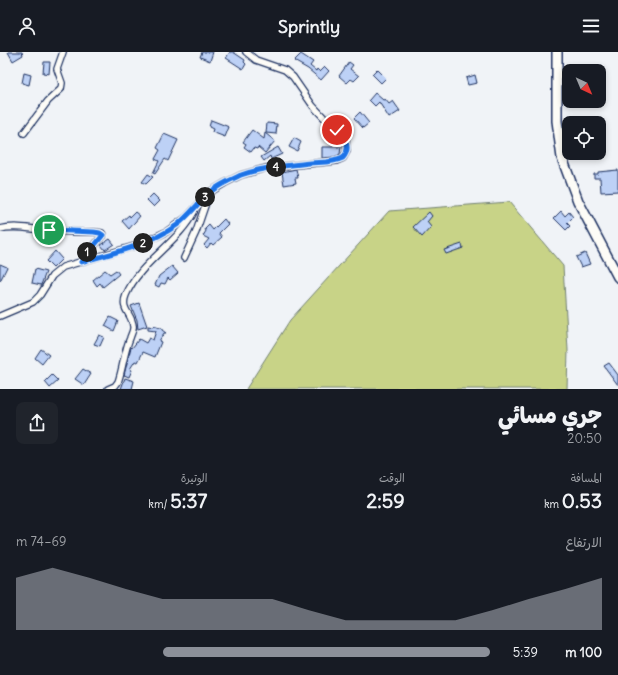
<!DOCTYPE html>
<html lang="ar">
<head>
<meta charset="utf-8">
<style>
  body { margin:0; font-family:Delius,"Playpen Sans Arabic",sans-serif; background:#20242c; color:#f1f3f6; direction:rtl; height:100vh; display:flex; flex-direction:column; font-size:15px; white-space:nowrap }
  * { box-sizing:border-box; margin:0 }
  p { font-size:13px; color:#9ea1a6 }
  .icon { flex:none; width:22px; height:22px; fill:none; stroke:currentColor; stroke-width:2; stroke-linecap:round; stroke-linejoin:round }
  .map { position:relative; height:337px; overflow:hidden; direction:ltr }
  .details { display:flex; flex-direction:column; background:#171b24; flex:1 }
  .details>* { flex:none }
  .needle { width:26px; rotate:136deg }
  .tools { position:absolute; left:562px; top:12px; display:grid; gap:8px }
  .tools a { display:grid; place-items:center; width:44px; height:44px; border-radius:8px; background:#171b24; box-shadow:0 2px 6px #0003; font-size:20px }
  .pin { position:absolute; display:grid; place-items:center; width:34px; height:34px; color:#fff; margin:-17px; border:2px solid #fff; border-radius:50%; box-shadow:0 1px 4px #0007 }
  .km { position:absolute; width:20px; height:20px; margin:-10px; border-radius:50%; background:#222; color:#fff; font-size:11px; line-height:20px; text-align:center }
  .round { display:grid; place-items:center; flex:none; width:42px; height:42px; border-radius:8px; background:#20242c }
  .headline { display:flex; align-items:center; justify-content:space-between; height:68px; padding:0 16px }
  h1 { font-size:22px; font-weight:800; line-height:30px }
  .stats { display:grid; grid-template-columns:repeat(3,1fr); gap:6px; height:68px; padding:4px 16px }
  .stats div { display:grid; align-content:center }
  .stats b { font-size:20px; font-weight:800 }
  .stats small { font-size:11px; font-weight:400 }
  .stats p { font-size:11px }
  .chart { height:112px; padding:8px 16px }
  .chart p { display:flex; justify-content:space-between }
  .chart svg { width:100%; height:72px; margin-top:4px; fill:#8c9099; opacity:.7 }
  ul { padding:0 16px; list-style:none; font-size:13px }
  li { display:grid; grid-template-columns:64px 48px 1fr; align-items:center; height:30px }
  li i { height:10px; border-radius:5px; background:#8c9099 }
  header { display:flex; justify-content:space-between; align-items:center; height:52px; padding:0 16px; background:#171b24; font-size:18px; font-weight:800 }
  .map>svg:first-child { display:block }
  .green { fill:#c8d387; stroke:#728172 }
  .building { fill:#bdd1f6; stroke:#1b2f5e }
  .lines { fill:none; stroke-linecap:round; stroke-linejoin:round }
  .minor-casing { stroke:#1b2f5e; stroke-width:8 }
  .primary-casing { stroke:#1b2f5e; stroke-width:12 }
  .minor { stroke:#fdfcf7; stroke-width:5.5 }
  .primary { stroke:#fdfcf7; stroke-width:9 }
  .route-casing { stroke:#fff; stroke-width:8 }
  .route { stroke:#1a73e8; stroke-width:5 }
</style>
</head>
<body>
<header><svg class="icon" aria-label="menu" viewBox="0 0 24 24"><path d="M4 6h16M4 12h16M4 18h16"/></svg>Sprintly<svg class="icon" aria-label="person" viewBox="0 0 24 24"><circle cx="12" cy="8" r="4"/><path d="M4 21q1-7 8-7t8 7"/></svg></header>
<div class="map">
<svg width="618" height="337" viewBox="0 0 618 337">
  <rect width="100%" height="100%" fill="#f0f3f7"/>
  <filter id="ink" filterUnits="userSpaceOnUse"><feTurbulence type="fractalNoise" baseFrequency=".025" numOctaves="2"/><feDisplacementMap in="SourceGraphic" scale="8" xChannelSelector="R" yChannelSelector="G"/><feConvolveMatrix kernelMatrix="1 2 1 2 8 2 1 2 1" color-interpolation-filters="sRGB"/></filter>
  <g filter="url(#ink)">
    <polygon class="green" points="509,150 563,214 568,298 567,337 246,337 290,268 389,159"/>
    <g class="building">
      <polygon points="8,0 22,0 23,3 13,9"/>
      <polygon points="202,0 213,0 210,9 200,5"/>
      <polygon points="230,0 233,0 245,8 244,10 246,12 243,17 226,6"/>
      <polygon points="301,2 313,10 310,14 316,19 317,17 320,20 325,15 329,19 321,28 308,17 294,9"/>
      <polygon points="44,10 50,10 49,22 43,21"/>
      <polygon points="349,10 353,13 350,17 359,24 354,29 351,27 347,31 339,24"/>
      <polygon points="377,17 386,26 381,31 372,22"/>
      <polygon points="24,21 31,23 29,33 22,31"/>
      <polygon points="475,23 477,31 468,33 466,26"/>
      <polygon points="375,41 383,48 385,47 389,52 393,49 400,59 389,66 379,50 375,54 369,48"/>
      <polygon points="360,60 369,71 363,76 354,66"/>
      <polygon points="211,68 229,75 225,85 212,80 213,77 209,75"/>
      <polygon points="267,71 277,72 276,82 266,81"/>
      <polygon points="252,78 264,87 265,81 275,89 265,101 258,95 257,97 254,96 251,100 244,95 246,92 243,90"/>
      <polygon points="164,82 178,88 168,109 165,107 155,122 153,121 159,109 155,107 160,98 157,96"/>
      <polygon points="294,86 301,90 297,99 289,95"/>
      <polygon points="278,95 282,102 271,107 270,104 264,109 261,105"/>
      <polygon points="322,95 341,95 340,102 335,105 322,106"/>
      <polygon points="296,117 298,126 295,126 296,131 284,133 282,120"/>
      <polygon points="618,118 618,139 601,140 600,126 594,126 594,122 598,122 598,120"/>
      <polygon points="148,122 153,125 146,132 142,130"/>
      <polygon points="153,142 160,149 154,155 147,148"/>
      <polygon points="561,159 565,164 569,160 573,165 567,171 570,174 566,178 554,166"/>
      <polygon points="135,160 140,164 129,177 122,169 129,163 130,165"/>
      <polygon points="429,160 432,164 427,170 431,175 422,185 413,175"/>
      <polygon points="224,167 228,172 219,181 222,185 213,193 211,191 207,196 204,193 209,187 203,184 206,179 205,177 209,173 213,178"/>
      <polygon points="110,187 114,192 105,198 101,193"/>
      <polygon points="462,192 463,196 446,202 444,198"/>
      <polygon points="55,199 62,207 53,216 46,209"/>
      <polygon points="585,201 590,212 581,215 576,205"/>
      <polygon points="0,212 7,215 0,229"/>
      <polygon points="172,214 178,221 170,228 168,226 165,232 161,231 159,235 155,233 159,224"/>
      <polygon points="35,217 46,220 41,233 32,231"/>
      <polygon points="105,218 110,222 116,218 119,222 103,235 100,231 97,234 93,228"/>
      <polygon points="139,251 147,274 138,277 137,268 131,254"/>
      <polygon points="110,265 118,269 114,279 105,274"/>
      <polygon points="148,274 153,275 154,274 162,277 162,278 166,281 164,281 159,289 161,290 155,305 143,300 138,310 135,309 130,317 132,318 129,325 124,323 131,295 132,296 139,287 146,291 149,286 153,288 156,279 148,278"/>
      <polygon points="99,283 104,285 100,294 94,292"/>
      <polygon points="41,297 49,303 42,312 35,306"/>
      <polygon points="609,311 618,323 618,333 604,314"/>
      <polygon points="83,317 91,322 84,333 75,327"/>
      <polygon points="52,323 58,329 50,336 45,330"/>
      <polygon points="125,326 134,329 132,337 121,337"/>
    </g>
    <g class="lines">
      <g class="minor-casing">
        <g id="minor">
          <polyline points="24,81 48,49 61,37 62,31 57,17 63,0"/>
          <path d="M0,177c15,-4 29,0 44,1 16,2 34,2 50,2l8,1 1,2 -22,27"/>
          <polyline points="184,206 196,180 209,142"/>
          <polyline points="0,264 33,250 40,243 52,224 63,215 138,193 166,180 187,165 210,140 225,131 241,123 266,116 336,109 343,106 347,99 346,89 313,54 293,25 285,18 256,8 246,0"/>
          <path d="M108,337l7,-3 3,-4c5,-14 6,-30 12,-44 1,-4 4,-8 3,-12 -1,-13 -13,-16 -7,-31 14,-33 52,-52 68,-83"/>
        </g>
      </g>
      <g class="primary-casing">
        <polyline id="primary" points="557,0 557,69 562,106 578,149 618,225"/>
      </g>
      <use href="#minor" class="minor"/>
      <use href="#primary" class="primary"/>
    </g>
  </g>
  <g class="lines" filter="url(#ink)">
    <g class="route-casing">
      <path id="route" d="M49,178l45,2 6,1 3,2 -22,27c33,-9 68,-17 96,-37 12,-9 21,-22 32,-32 9,-8 21,-13 32,-18 22,-8 46,-9 69,-12 11,-1 23,0 33,-5 9,-11 2,-19 -6,-28"/>
    </g>
    <use href="#route" class="route"/>
  </g>
</svg>
<div class="tools">
<a><svg class="needle" viewBox="-14 -14 28 28"><path d="M0-13l5 13h-10z" fill="#e53935"/><path d="M0 13l5-13h-10z" fill="#9ea1a6"/></svg></a>
<a><svg class="icon" aria-label="locate" viewBox="0 0 24 24"><circle cx="12" cy="12" r="6"/><path d="M12 2v4M12 18v4M2 12h4M18 12h4"/></svg></a>
</div>
<div class="pin" style="left:49px;top:178px;background:#1e9e55"><svg class="icon" aria-label="arrive" viewBox="0 0 24 24"><path d="M6 21V4h12l-3 4 3 4H6"/></svg></div>
<div class="pin" style="left:337px;top:78px;background:#d93025"><svg class="icon" aria-label="check" viewBox="0 0 24 24"><path d="M5 12l5 5 9-10"/></svg></div>
<b class="km" style="left:87px;top:200px">1</b>
<b class="km" style="left:143px;top:191px">2</b>
<b class="km" style="left:205px;top:145px">3</b>
<b class="km" style="left:276px;top:115px">4</b>
</div>
<section class="details">
<div class="headline"><div><h1>جري مسائي</h1><p>20:50</p></div><a class="round"><svg class="icon" aria-label="share" viewBox="0 0 24 24"><path d="M12 15V3M7 8l5-5 5 5M5 13v7h14v-7"/></svg></a></div>
<div class="stats">
<div><p>المسافة</p><b>0.53<small> km</small></b></div>
<div><p>الوقت</p><b>2:59</b></div>
<div><p>الوتيرة</p><b>5:37<small> /km</small></b></div>
</div>
<div class="chart"><p><span>الارتفاع</span>69–74 m</p>
<svg viewBox="0 0 160 44" preserveAspectRatio="none"><path d="M0 44V12L10 6L20 12L30 19L40 25L50 25L60 25L70 25L80 32L90 38L100 38L110 38L120 38L130 32L140 25L150 19L160 12V44z"/></svg>
</div>
<ul>
<li><b>100 m</b>5:39<i style="width:69%"></i></li>
</ul>
</section>
</body>
</html>
